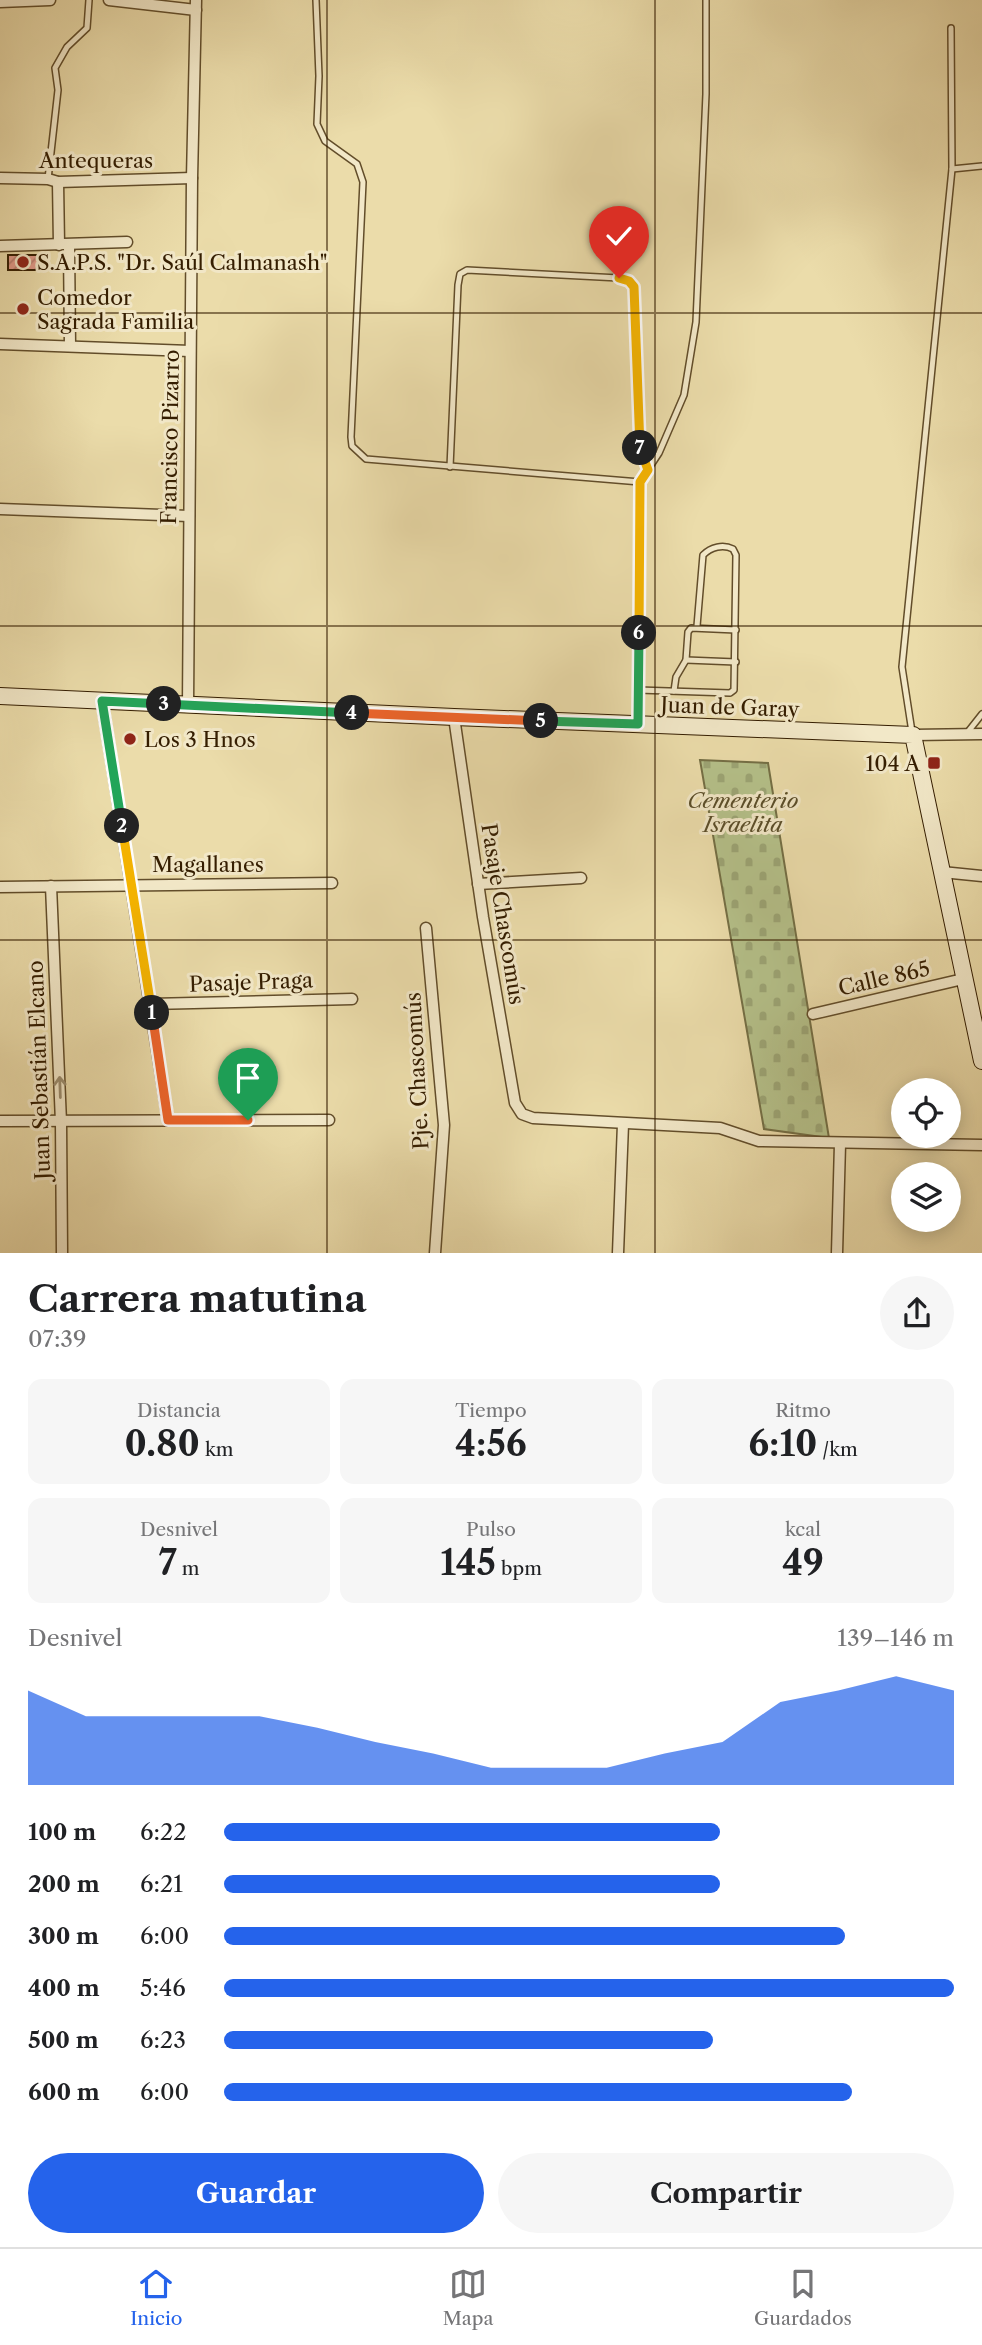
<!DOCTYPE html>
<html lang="es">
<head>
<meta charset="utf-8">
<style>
  body { margin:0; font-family:"Libre Caslon Text",serif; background:#f6f6f6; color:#202124; height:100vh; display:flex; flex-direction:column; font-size:26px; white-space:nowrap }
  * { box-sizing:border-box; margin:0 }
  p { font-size:23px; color:#757577 }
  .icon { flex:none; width:38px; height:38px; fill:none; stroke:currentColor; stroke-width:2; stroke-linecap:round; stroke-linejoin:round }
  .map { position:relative; height:1253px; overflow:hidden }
  .panel { display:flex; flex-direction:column; background:#fff; flex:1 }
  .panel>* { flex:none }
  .fabs { position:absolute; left:891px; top:1078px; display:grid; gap:14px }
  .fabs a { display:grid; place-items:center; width:70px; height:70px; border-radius:50%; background:#fff; box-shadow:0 4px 18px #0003; font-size:35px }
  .pin { position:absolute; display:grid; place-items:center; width:60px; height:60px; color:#fff; margin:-72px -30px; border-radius:50% 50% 50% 0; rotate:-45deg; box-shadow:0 0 7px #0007 }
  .pin .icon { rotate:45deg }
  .km { position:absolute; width:35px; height:35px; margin:-18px; border-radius:50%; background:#222; color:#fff; font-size:19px; line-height:35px; text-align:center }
  .round { display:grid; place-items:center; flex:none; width:74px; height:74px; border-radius:37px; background:#f6f6f6 }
  .summary { display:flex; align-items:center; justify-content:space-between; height:119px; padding:0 28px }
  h1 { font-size:38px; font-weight:700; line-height:52px }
  .metrics { display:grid; grid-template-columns:repeat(3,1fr); gap:10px; height:119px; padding:7px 28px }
  .metrics div { display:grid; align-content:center; border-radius:14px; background:#f6f6f6; text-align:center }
  .metrics b { font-size:35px; font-weight:700 }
  .metrics small { font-size:19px; font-weight:400 }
  .metrics p { font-size:19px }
  .chart { height:196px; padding:14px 28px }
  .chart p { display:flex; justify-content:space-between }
  .chart svg { width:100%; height:126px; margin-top:7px; fill:#2563eb; opacity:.7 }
  .action { display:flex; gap:14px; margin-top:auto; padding:14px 28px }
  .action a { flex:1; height:80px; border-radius:42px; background:#2563eb; color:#fff; font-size:28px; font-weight:700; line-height:80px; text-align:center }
  .action a+a { background:#f6f6f6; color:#202124 }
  ul { padding:0 28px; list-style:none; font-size:23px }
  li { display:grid; grid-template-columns:112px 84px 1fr; align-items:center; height:52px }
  li i { height:18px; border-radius:9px; background:#2563eb }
  .tabs { display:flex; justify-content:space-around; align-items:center; height:98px; border-top:2px solid #e0e0e0; background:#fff; font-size:19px; color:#757577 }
  .tabs a { display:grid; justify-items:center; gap:4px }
  .tabs .active { color:#2563eb }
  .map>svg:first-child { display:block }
  .cemetery { fill:url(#cemetery-stones); stroke:#746f45; stroke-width:2 }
  .building { fill:url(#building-hatch); stroke:#341d00; stroke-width:2 }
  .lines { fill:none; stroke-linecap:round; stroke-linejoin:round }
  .lane-casing { stroke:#624d2a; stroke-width:8 }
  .street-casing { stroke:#624d2a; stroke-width:13 }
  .secondary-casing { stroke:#341d00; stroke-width:18 }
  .lane { stroke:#f2e8c8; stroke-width:5 }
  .street { stroke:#f2e8c8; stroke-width:10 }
  .secondary { stroke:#f2e8c8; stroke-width:16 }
  .oneway { stroke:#9c8d6e }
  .split-1-casing { stroke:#fff; stroke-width:14 }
  .split-2-casing { stroke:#fff; stroke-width:14 }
  .split-3-casing { stroke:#fff; stroke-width:14 }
  .split-4-casing { stroke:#fff; stroke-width:14 }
  .split-5-casing { stroke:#fff; stroke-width:14 }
  .split-6-casing { stroke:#fff; stroke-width:14 }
  .split-7-casing { stroke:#fff; stroke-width:14 }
  .split-8-casing { stroke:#fff; stroke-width:14 }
  .split-1 { stroke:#f0652b; stroke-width:9 }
  .split-2 { stroke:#f5b400; stroke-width:9 }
  .split-3 { stroke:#22a559; stroke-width:9 }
  .split-4 { stroke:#22a559; stroke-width:9 }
  .split-5 { stroke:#f0652b; stroke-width:9 }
  .split-6 { stroke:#22a559; stroke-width:9 }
  .split-7 { stroke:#f5b400; stroke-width:9 }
  .split-8 { stroke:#f5b400; stroke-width:9 }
  .grid { fill:none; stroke:#341d00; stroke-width:2; stroke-opacity:0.55 }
  .poi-dot { fill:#8f2418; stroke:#f2e8c8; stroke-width:2.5 }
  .labels { text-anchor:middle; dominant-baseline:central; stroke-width:6; stroke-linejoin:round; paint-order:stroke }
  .street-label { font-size:21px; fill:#341d00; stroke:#f2e8c8 }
  .poi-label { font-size:21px; fill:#341d00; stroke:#f2e8c8; text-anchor:start }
  .park-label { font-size:21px; font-style:italic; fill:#5b4e29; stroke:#f2e8c8 }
</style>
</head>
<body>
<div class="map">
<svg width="982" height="1253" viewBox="0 0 982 1253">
  <defs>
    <pattern id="cemetery-stones" width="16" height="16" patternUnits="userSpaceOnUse" patternTransform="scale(1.75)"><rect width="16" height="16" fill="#b5c18a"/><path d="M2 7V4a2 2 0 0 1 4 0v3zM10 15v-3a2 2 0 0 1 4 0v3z" fill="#9ca575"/></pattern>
    <pattern id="building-hatch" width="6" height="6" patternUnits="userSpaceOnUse" patternTransform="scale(1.75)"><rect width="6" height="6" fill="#e29b8a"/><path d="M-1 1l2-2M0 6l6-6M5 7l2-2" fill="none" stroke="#b87e6e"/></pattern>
  </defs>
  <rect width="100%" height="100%" fill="#ebdcaa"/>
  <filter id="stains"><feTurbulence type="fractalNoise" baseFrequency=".00286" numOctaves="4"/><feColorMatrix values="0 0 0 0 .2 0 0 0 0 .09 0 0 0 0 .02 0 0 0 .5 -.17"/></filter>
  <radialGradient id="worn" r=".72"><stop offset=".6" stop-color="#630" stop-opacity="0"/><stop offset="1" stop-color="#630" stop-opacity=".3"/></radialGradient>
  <polygon class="cemetery" points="700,760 768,763 829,1138 764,1129"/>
  <rect class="building" x="8" y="255" width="30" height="15"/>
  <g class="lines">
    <g class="lane-casing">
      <g id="lane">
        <polyline points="316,0 319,76 317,124 325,141 357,164 363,182 351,437 352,446 366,459 640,482 638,721"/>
        <polyline points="952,169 982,166"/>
        <polyline points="48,179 58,90 55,68 67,47 87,28 89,0"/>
        <polyline points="450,467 458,285 460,274 467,270 619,278 629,281 634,287 640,445 641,455 648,470"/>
        <polyline points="640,482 659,453 684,395 696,322 706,94 706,0"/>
        <polyline points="686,660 736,662"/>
        <path d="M638,690l92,3 4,-3 2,-135 -3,-6c-10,-5 -22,-2 -30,6l-6,71"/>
        <polyline points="674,691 676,677 686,660 688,632 691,628 736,630"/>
        <polyline points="912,732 902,667 952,169 951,28"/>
        <polyline points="967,733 982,714"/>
      </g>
    </g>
    <g class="street-casing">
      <g id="street">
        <polyline points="109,0 196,10"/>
        <polyline points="0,2 50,0"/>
        <polyline points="0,178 48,179 58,182 192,178"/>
        <polyline points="58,182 59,245"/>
        <polyline points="69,245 70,346"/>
        <polyline points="0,246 127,242"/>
        <polyline points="0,344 190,351"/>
        <polyline points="0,509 189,516"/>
        <polyline points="102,701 168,1120"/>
        <polyline points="188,706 192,178 196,0"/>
        <polyline points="454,717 483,917 515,1103 522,1114 533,1118 720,1128 759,1141 982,1145"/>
        <polyline points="913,735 982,734"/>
        <polyline points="942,872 982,876"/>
        <polyline points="478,884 581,878"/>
        <polyline points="51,886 61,1122 62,1253"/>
        <polyline points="0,887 332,883"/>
        <polyline points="426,928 444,1125 435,1253"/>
        <polyline points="151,1004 352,999"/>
        <polyline points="813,1014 963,979"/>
        <polyline points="0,1121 329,1120"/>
        <polyline points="618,1253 623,1124"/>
        <polyline points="837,1253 840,1144"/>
      </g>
    </g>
    <g class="secondary-casing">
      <polyline id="secondary" points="0,696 454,717 913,735 982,1061"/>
    </g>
    <use href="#lane" class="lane"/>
    <use href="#street" class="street"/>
    <use href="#secondary" class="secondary"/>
  </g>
  <defs><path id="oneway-shaft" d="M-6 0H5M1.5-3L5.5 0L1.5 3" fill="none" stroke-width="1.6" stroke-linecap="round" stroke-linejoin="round" transform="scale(1.75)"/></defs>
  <use class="oneway" href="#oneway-shaft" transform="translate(60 1087) rotate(-92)"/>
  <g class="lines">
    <g class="split-1-casing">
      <polyline id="split-1" points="152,1013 168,1120 248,1120"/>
    </g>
    <g class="split-2-casing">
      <polyline id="split-2" points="122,826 152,1013"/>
    </g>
    <g class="split-3-casing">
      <polyline id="split-3" points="122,826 102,701 164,704"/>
    </g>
    <g class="split-4-casing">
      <polyline id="split-4" points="164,704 352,713"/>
    </g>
    <g class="split-5-casing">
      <polyline id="split-5" points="352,713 541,721"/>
    </g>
    <g class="split-6-casing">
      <polyline id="split-6" points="541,721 638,724 639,633"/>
    </g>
    <g class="split-7-casing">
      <polyline id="split-7" points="639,633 640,482 648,470 640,448"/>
    </g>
    <g class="split-8-casing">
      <polyline id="split-8" points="619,278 629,281 634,287 640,448"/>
    </g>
    <use href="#split-1" class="split-1"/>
    <use href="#split-2" class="split-2"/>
    <use href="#split-3" class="split-3"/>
    <use href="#split-4" class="split-4"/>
    <use href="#split-5" class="split-5"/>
    <use href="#split-6" class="split-6"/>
    <use href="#split-7" class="split-7"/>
    <use href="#split-8" class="split-8"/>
  </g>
  <path class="grid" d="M327,0v1253M655,0v1253M0,313h982M0,626h982M0,940h982"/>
  <g class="poi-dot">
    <circle cx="23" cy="262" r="7"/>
    <circle cx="23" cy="309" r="7"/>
    <circle cx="130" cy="739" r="7"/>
    <rect x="927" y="756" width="14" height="14" rx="3.5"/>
  </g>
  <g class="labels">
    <g class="street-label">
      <text x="96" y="160">Antequeras</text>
      <text transform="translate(170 437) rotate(-89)">Francisco Pizarro</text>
      <text transform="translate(730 707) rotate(2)">Juan de Garay</text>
      <text x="208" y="864">Magallanes</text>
      <text transform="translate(503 914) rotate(81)">Pasaje Chascomús</text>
      <text transform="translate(884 978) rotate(-13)">Calle 865</text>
      <text transform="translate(251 982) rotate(-2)">Pasaje Praga</text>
      <text transform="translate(39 1070) rotate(-92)">Juan Sebastián Elcano</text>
      <text transform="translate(417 1071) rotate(-93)">Pje. Chascomús</text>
    </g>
    <g class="poi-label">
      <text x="37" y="262">S.A.P.S. "Dr. Saúl Calmanash"</text>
      <text x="37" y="297">Comedor<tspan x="37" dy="24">Sagrada Familia</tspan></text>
      <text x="144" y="739">Los 3 Hnos</text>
      <text x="920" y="763" text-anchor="end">104 A</text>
    </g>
    <g class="park-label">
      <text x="743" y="800">Cementerio<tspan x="743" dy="24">Israelita</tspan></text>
    </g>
  </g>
  <rect width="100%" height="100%" filter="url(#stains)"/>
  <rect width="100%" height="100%" fill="url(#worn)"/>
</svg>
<div class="fabs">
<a><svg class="icon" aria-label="locate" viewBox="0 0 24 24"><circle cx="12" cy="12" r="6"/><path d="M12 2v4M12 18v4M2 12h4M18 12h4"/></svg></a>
<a><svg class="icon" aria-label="layers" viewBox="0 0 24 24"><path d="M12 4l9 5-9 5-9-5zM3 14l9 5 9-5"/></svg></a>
</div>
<div class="pin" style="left:248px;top:1120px;background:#1e9e55"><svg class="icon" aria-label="arrive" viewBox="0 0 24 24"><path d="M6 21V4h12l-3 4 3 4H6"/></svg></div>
<div class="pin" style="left:619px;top:278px;background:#d93025"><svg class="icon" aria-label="check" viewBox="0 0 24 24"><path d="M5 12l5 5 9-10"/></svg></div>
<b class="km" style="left:152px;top:1013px">1</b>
<b class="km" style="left:122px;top:826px">2</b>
<b class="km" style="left:164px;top:704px">3</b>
<b class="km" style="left:352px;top:713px">4</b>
<b class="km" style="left:541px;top:721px">5</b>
<b class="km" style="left:639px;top:633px">6</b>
<b class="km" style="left:640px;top:448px">7</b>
</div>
<section class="panel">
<div class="summary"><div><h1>Carrera matutina</h1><p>07:39</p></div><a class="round"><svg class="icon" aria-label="share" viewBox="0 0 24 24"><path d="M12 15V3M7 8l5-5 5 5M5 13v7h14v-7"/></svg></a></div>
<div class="metrics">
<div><p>Distancia</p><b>0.80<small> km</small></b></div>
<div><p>Tiempo</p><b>4:56</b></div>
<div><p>Ritmo</p><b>6:10<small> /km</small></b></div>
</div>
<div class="metrics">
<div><p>Desnivel</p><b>7<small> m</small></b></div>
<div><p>Pulso</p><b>145<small> bpm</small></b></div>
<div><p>kcal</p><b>49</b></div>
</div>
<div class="chart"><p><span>Desnivel</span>139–146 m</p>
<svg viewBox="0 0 160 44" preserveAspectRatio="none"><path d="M0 44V11L10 20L20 20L30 20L40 20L50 24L60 29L70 33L80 38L90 38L100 38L110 33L120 29L130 15L140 11L150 6L160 11V44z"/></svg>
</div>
<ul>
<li><b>100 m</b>6:22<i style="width:68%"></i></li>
<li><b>200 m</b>6:21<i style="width:68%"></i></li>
<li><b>300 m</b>6:00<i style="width:85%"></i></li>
<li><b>400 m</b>5:46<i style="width:100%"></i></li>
<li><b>500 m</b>6:23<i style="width:67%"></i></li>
<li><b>600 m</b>6:00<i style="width:86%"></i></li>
</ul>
<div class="action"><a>Guardar</a><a>Compartir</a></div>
</section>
<nav class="tabs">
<a class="active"><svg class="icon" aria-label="home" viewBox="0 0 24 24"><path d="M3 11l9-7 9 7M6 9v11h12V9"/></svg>Inicio</a>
<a><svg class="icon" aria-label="map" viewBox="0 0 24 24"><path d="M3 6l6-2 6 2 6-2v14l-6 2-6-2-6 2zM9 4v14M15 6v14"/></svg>Mapa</a>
<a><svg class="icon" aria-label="saved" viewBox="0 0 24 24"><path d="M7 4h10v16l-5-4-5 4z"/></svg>Guardados</a>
</nav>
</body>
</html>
